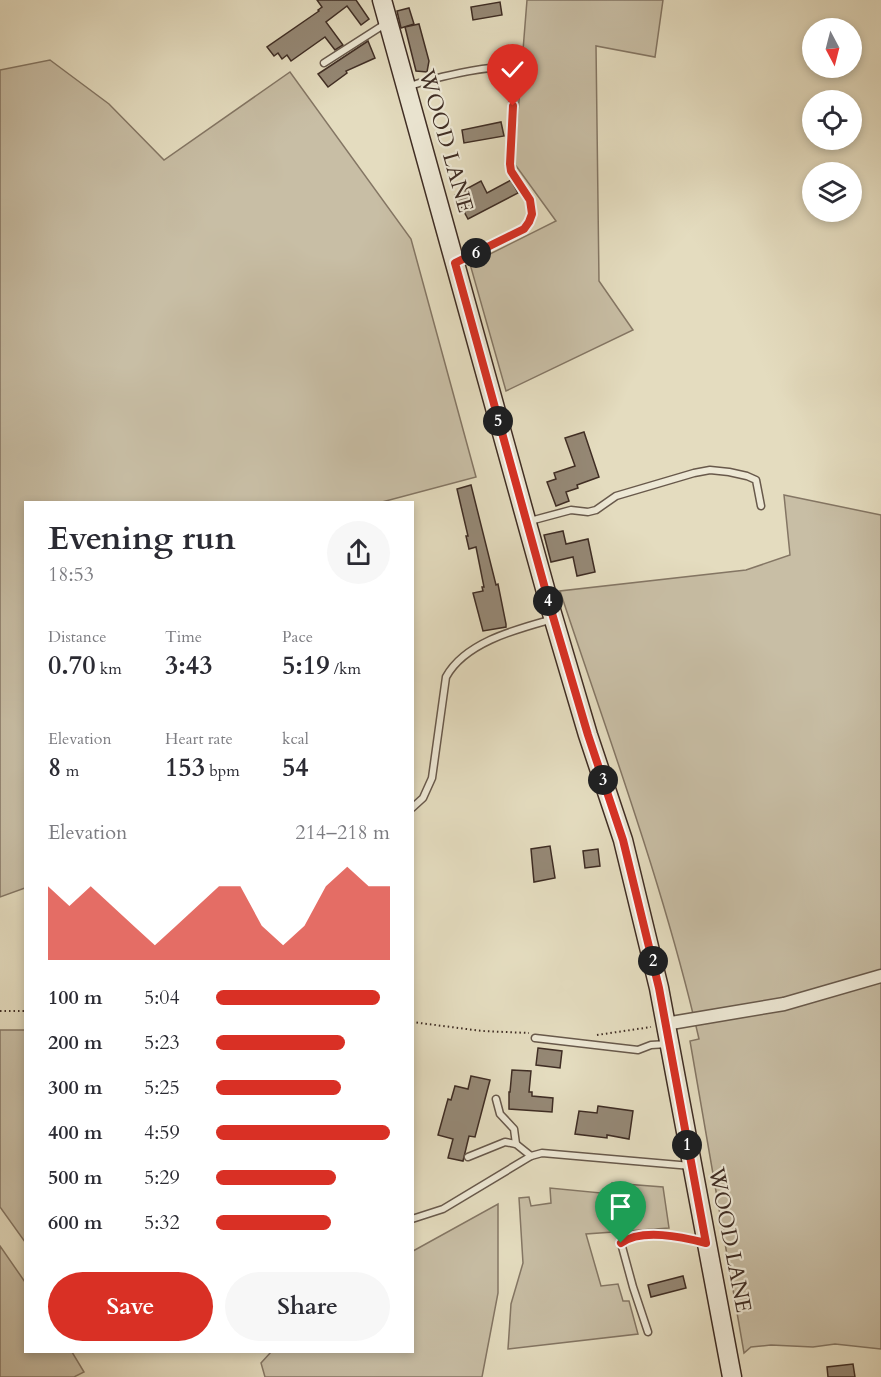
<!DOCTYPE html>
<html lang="en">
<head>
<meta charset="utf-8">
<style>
  body { margin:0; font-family:Cardo,serif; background:#f7f7f7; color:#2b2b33; height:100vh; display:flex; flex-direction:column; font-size:22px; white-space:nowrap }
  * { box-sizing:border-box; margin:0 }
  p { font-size:20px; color:#7c7c81 }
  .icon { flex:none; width:33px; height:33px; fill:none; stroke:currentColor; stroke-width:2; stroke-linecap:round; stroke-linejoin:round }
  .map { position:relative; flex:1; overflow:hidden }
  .sheet { position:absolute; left:24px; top:501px; width:390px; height:852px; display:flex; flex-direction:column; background:#fff; border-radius:0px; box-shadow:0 3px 9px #0003 }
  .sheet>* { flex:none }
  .needle { width:39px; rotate:173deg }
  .tools { position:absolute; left:802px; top:18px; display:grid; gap:12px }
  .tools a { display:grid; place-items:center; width:60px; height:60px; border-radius:50%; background:#fff; box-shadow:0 3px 9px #0003; font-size:30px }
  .pin { position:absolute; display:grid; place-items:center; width:51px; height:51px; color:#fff; margin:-62px -26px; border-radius:50% 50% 50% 0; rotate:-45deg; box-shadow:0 0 6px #0007 }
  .pin .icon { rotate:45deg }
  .km { position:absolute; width:30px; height:30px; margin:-15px; border-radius:50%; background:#222; color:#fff; font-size:16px; line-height:30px; text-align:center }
  .round { display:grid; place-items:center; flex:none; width:63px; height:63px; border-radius:32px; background:#f7f7f7 }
  .overview { display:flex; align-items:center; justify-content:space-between; height:102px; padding:0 24px }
  h1 { font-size:33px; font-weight:600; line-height:45px }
  .stats { display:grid; grid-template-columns:repeat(3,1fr); gap:9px; height:102px; padding:6px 24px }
  .stats div { display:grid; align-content:center }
  .stats b { font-size:26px; font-weight:600 }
  .stats small { font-size:16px; font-weight:400 }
  .stats p { font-size:16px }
  .chart { height:168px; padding:12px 24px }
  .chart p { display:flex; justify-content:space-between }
  .chart svg { width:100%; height:108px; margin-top:6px; fill:#d93025; opacity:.7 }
  .primary-button { display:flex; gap:12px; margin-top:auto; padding:12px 24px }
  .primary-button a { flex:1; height:69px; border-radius:36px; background:#d93025; color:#fff; font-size:24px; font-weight:600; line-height:69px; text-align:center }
  .primary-button a+a { background:#f7f7f7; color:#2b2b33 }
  ul { padding:0 24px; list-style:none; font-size:20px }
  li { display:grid; grid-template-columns:96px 72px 1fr; align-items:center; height:45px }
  li i { height:15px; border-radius:8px; background:#d93025 }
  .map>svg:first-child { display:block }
  .green { fill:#c8bea5; stroke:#847664; stroke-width:1.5 }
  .building { fill:#958875; stroke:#3f2d24; stroke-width:1.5 }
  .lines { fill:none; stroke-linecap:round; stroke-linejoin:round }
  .lane-casing { stroke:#68594b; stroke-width:9 }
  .street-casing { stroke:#68594b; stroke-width:15 }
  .secondary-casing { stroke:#3f2d24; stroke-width:21 }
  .path { stroke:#3f2d24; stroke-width:2; stroke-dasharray:1.5 3; stroke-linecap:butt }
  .lane { stroke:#ede8d5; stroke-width:6 }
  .street { stroke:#ede8d5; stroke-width:12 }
  .secondary { stroke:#ede8d5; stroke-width:18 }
  .route-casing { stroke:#fff; stroke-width:12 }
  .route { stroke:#d93025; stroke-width:8 }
  .labels { text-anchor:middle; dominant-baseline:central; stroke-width:4.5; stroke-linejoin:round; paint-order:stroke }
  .street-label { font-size:22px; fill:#3f2d24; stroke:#ede8d5 }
</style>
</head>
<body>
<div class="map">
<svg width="881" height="1377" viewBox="0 0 881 1377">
  <rect width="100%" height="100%" fill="#e4dcbf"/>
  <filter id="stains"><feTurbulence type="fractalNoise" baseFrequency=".00333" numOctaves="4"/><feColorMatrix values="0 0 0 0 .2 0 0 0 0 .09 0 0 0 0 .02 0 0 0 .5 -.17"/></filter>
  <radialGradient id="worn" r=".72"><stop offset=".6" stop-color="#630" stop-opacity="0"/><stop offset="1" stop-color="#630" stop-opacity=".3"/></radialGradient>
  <g class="green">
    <polygon points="527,0 663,0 655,57 596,46 599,281 633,330 506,391 470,264 556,221 514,163"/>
    <polygon points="50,60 109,104 164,160 290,72 411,239 476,477 382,502 26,502 25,888 0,897 0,70"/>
    <path d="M784,495l97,20v834l-46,-5 -22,3 -42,-2 -20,2 -7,6 -54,-312 9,-2c-35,-152 -90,-300 -139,-448l186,-21 44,-15z"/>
    <polygon points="0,1030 25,1030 25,1242 0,1207"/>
    <polygon points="612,1183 663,1187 669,1228 586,1234 601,1286 618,1284 623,1301 629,1301 638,1334 508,1349 511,1304 523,1263 519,1198 529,1197 531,1206 551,1203 550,1188 611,1194"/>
    <polygon points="498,1204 498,1293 482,1377 265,1377 261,1363 271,1352 412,1352 413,1251"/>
    <polygon points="0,1246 25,1282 26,1352 72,1352 84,1372 74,1377 0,1377"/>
  </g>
  <g class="building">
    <polygon points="317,0 356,0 369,19 361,25 347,6 326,22 343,45 335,50 325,37 291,61 287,55 282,59 278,53 274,56 267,47 319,11 318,10 322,7"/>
    <polygon points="500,2 502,15 473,20 471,7"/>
    <polygon points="409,8 414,24 401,28 397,11"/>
    <polygon points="419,24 429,61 427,72 416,71 405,27"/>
    <polygon points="368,41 375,58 346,71 347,73 328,87 318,74"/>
    <polygon points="501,122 504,136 464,143 462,130"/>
    <polygon points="511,180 518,193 468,219 455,195 481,181 487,193"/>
    <polygon points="584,432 599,477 577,485 578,488 566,492 569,501 556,506 547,482 556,479 554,473 575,466 565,438"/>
    <polygon points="471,485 496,585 498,584 506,624 506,627 483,631 473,593 483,591 482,587 484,587 476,547 469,549 466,536 468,536 457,489"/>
    <polygon points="563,531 566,544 588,539 595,572 577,576 573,557 551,562 544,535"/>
    <polygon points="550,846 555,878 534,882 531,849"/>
    <polygon points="598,849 600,866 585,868 583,851"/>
    <polygon points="538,1048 562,1051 560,1068 536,1065"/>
    <polygon points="512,1070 531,1071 529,1092 532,1092 532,1096 553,1098 552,1112 509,1109 509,1092 510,1092"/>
    <polygon points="471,1076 490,1080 475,1137 469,1136 463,1161 448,1158 453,1139 438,1135 448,1099 451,1100 455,1086 468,1089"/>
    <polygon points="598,1106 633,1111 629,1139 607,1135 607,1138 575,1134 579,1111 597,1113"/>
    <polygon points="683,1276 686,1288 651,1297 648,1285"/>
    <polygon points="853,1364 855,1377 828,1377 827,1367"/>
  </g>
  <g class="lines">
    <g class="lane-casing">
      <g id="lane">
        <polyline points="324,63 385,24"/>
        <path d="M408,87c14,-6 91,-26 102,-17 4,3 4,8 4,13l-5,81 2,7 19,29 2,14 -3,8 -5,7 -68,34"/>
        <polyline points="530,521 571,510 588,512 596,510 616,496 694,473 710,470 729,472 747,476 756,480 761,506"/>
        <path d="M412,808l11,-10 9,-20 14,-101c19,-35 71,-48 107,-58"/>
        <polyline points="535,1038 638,1050 651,1045 668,1044"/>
        <polyline points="496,1099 500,1114 514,1129 516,1144"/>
        <polyline points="468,1157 505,1142 516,1144 531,1156"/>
        <polyline points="412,1219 443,1209 531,1156 542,1153 691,1166"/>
        <path d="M648,1332l-15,-45 -12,-44c21,-15 60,-6 84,0"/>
      </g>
    </g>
    <g class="street-casing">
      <polyline id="street" points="665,1024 784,1004 881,976"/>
    </g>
    <g class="secondary-casing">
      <polyline id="secondary" points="382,0 551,610 588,735 623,840 659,988 732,1377"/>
    </g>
    <g class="path">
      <polyline points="0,1011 26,1011"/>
      <polyline points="412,1022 482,1031 529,1033"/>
      <polyline points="597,1035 651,1027"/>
    </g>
    <use href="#lane" class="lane"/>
    <use href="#street" class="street"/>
    <use href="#secondary" class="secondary"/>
  </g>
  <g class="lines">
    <g class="route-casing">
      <path id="route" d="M513,106l-3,58 1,7 19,29 2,14 -3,8 -5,7 -69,34 96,347 37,125 35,105 36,148 47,255c-24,-6 -64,-15 -85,0"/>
    </g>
    <use href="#route" class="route"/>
  </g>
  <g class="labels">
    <g class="street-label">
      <text transform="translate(446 141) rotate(74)">WOOD LANE</text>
      <text transform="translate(730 1240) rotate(79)">WOOD LANE</text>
    </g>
  </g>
  <rect width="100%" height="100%" filter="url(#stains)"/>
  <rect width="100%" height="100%" fill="url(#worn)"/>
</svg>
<div class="tools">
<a><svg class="needle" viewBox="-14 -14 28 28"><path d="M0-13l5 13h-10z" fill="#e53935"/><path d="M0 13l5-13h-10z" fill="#7c7c81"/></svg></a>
<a><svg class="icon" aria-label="locate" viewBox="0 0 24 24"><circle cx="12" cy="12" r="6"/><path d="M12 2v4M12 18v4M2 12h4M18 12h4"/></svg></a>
<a><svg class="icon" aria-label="layers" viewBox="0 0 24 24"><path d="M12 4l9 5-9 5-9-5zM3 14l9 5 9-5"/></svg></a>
</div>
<div class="pin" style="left:621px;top:1243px;background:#1e9e55"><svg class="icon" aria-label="arrive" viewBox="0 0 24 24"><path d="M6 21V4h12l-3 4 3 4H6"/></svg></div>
<div class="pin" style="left:513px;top:106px;background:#d93025"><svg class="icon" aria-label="check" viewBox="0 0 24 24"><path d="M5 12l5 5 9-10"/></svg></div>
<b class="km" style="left:687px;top:1145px">1</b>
<b class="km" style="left:653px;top:961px">2</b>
<b class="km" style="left:603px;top:780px">3</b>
<b class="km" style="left:548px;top:601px">4</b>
<b class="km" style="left:498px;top:421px">5</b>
<b class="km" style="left:476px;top:253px">6</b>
<section class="sheet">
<div class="overview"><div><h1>Evening run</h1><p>18:53</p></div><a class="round"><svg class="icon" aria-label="share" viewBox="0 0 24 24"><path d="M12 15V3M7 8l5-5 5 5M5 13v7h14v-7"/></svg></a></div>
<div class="stats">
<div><p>Distance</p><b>0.70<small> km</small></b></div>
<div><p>Time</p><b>3:43</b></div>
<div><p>Pace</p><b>5:19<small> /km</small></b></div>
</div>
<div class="stats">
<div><p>Elevation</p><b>8<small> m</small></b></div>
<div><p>Heart rate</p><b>153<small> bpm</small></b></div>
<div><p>kcal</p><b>54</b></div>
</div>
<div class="chart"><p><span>Elevation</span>214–218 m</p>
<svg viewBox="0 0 160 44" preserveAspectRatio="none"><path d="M0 44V14L10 22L20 14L30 22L40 30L50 38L60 30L70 22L80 14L90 14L100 30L110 38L120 30L130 14L140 6L150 14L160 14V44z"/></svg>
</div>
<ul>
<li><b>100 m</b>5:04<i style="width:94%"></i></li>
<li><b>200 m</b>5:23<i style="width:74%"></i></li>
<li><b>300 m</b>5:25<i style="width:72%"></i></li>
<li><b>400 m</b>4:59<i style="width:100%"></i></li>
<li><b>500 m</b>5:29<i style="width:69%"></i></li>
<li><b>600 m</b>5:32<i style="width:66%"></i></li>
</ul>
<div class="primary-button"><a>Save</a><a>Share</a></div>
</section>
</div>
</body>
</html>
